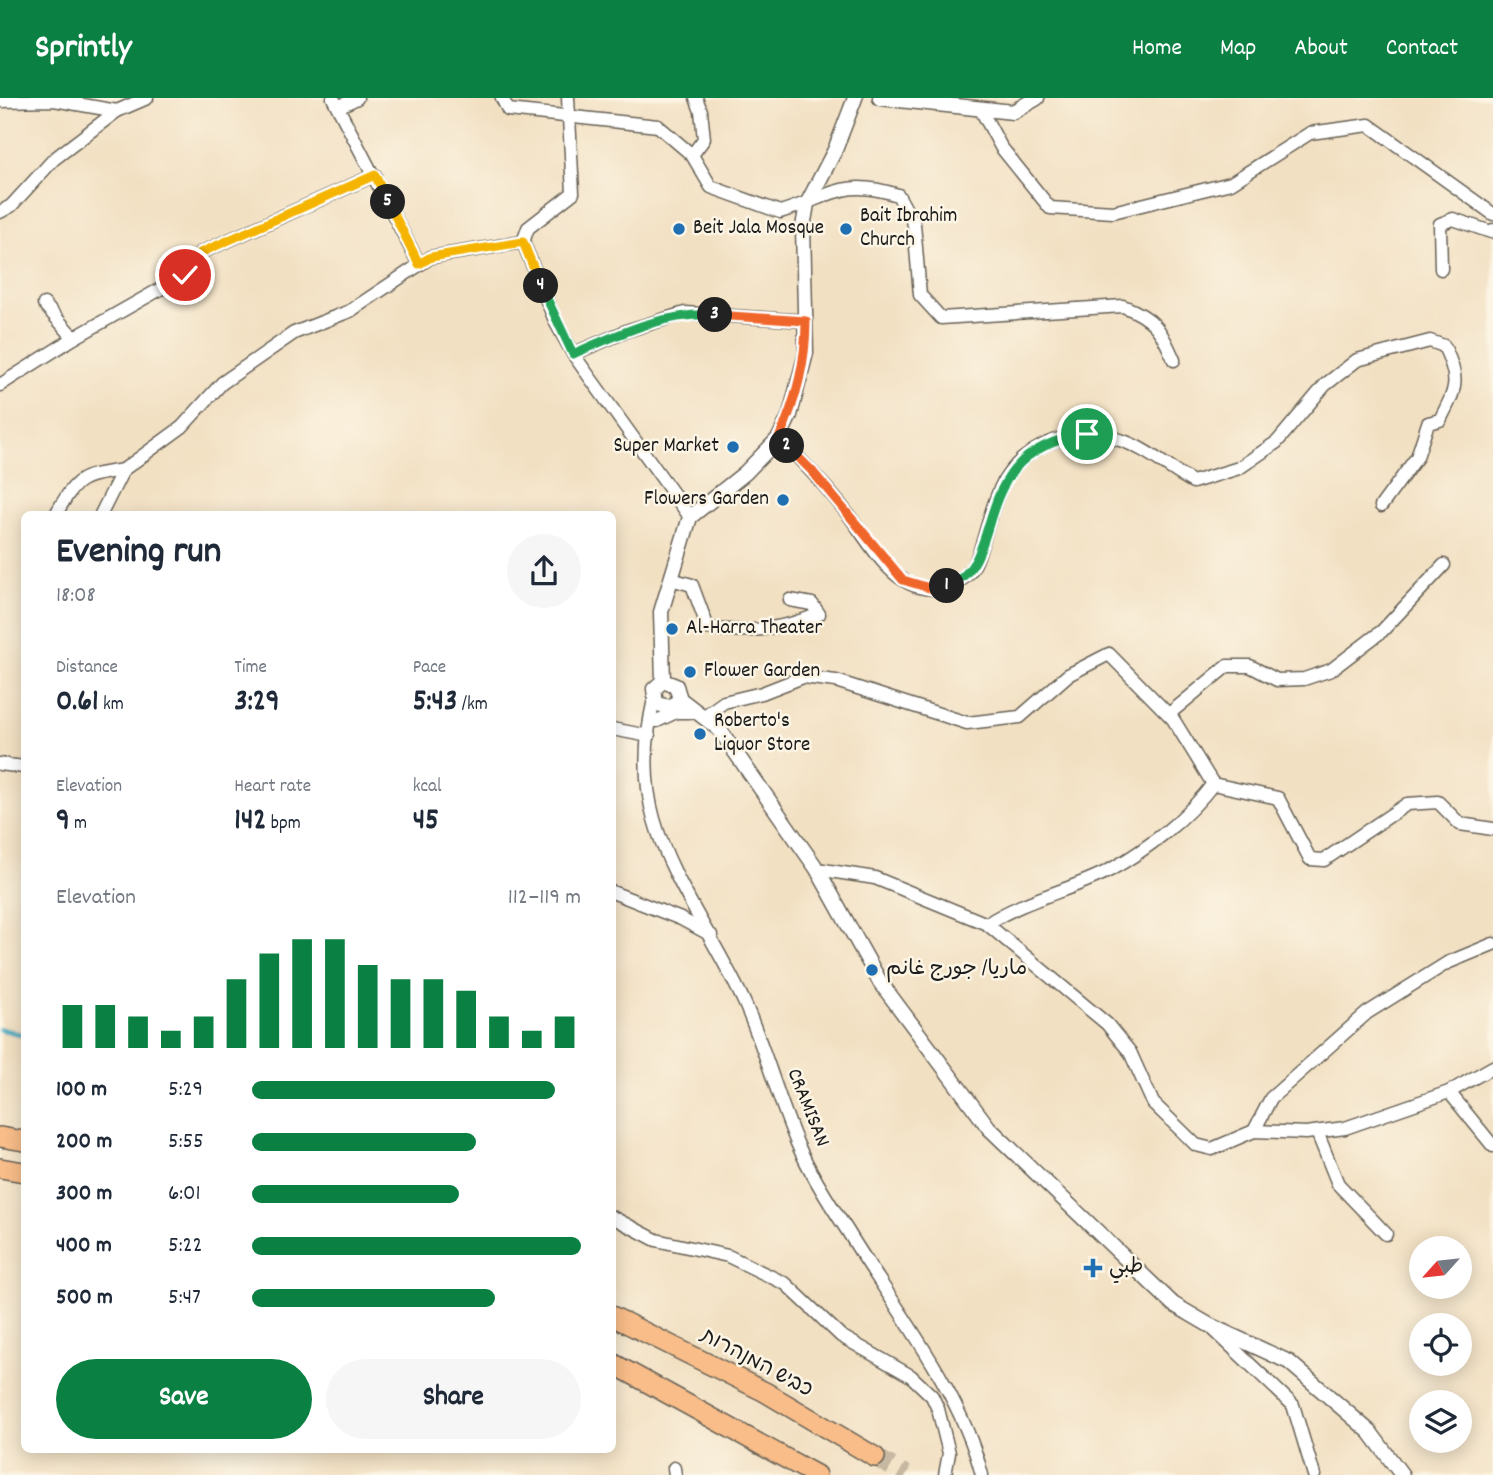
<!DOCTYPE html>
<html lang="en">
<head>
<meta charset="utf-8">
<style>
  body { margin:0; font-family:Dekko,"Playpen Sans Arabic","Playpen Sans Hebrew",sans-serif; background:#f6f6f7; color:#1f2937; height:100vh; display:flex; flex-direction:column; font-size:26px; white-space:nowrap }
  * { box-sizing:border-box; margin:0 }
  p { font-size:23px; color:#747a83 }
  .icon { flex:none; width:38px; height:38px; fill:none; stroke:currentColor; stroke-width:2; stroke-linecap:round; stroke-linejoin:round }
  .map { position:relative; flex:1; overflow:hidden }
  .drawer { position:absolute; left:21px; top:413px; width:595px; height:942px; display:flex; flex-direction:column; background:#fff; border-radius:10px; box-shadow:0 4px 18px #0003 }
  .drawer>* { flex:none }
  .needle { width:46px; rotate:243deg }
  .controls { position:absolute; left:1409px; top:1138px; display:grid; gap:14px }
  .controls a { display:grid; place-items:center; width:63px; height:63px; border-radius:50%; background:#fff; box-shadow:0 4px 18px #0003; font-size:35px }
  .pin { position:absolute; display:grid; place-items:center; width:60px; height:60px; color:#fff; margin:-30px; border:4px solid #fff; border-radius:50%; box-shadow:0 2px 7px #0007 }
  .km { position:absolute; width:35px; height:35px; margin:-18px; border-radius:50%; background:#222; color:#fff; font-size:19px; line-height:35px; text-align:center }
  .round { display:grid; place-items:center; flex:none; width:74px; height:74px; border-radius:37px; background:#f6f6f7 }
  .headline { display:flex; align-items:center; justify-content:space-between; height:119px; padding:0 35px }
  h1 { font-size:38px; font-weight:700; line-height:52px }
  .metrics { display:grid; grid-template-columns:repeat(3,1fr); gap:10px; height:119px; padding:7px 35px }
  .metrics div { display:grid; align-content:center }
  .metrics b { font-size:30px; font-weight:700 }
  .metrics small { font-size:19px; font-weight:400 }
  .metrics p { font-size:19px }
  .chart { height:196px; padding:14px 35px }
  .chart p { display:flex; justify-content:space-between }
  .chart svg { width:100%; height:126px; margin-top:7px; stroke:#0b8043; stroke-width:6 }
  .cta { display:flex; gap:14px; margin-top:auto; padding:14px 35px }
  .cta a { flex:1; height:80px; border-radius:42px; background:#0b8043; color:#fff; font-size:28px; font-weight:700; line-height:80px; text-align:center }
  .cta a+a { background:#f6f6f7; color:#1f2937 }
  ul { padding:0 35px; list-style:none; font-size:23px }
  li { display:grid; grid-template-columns:112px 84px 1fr; align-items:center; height:52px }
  li i { height:18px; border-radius:9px; background:#0b8043 }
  header { display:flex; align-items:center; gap:42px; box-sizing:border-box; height:98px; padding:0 35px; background:#0b8043; color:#fff }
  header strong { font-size:33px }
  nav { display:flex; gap:38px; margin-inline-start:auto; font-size:24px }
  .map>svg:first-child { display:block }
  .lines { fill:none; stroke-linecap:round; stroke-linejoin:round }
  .stream { stroke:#42aac2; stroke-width:4.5 }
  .trunk-tunnel { stroke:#c7b9a1; stroke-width:19; stroke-dasharray:19 10; stroke-linecap:butt }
  .minor-casing { stroke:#676156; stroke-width:15 }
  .tertiary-casing { stroke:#676156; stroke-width:17 }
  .trunk-casing { stroke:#676156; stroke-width:22 }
  .minor { stroke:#fff; stroke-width:12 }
  .tertiary { stroke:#fff; stroke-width:14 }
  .trunk { stroke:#f8bd89; stroke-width:19 }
  .split-1-casing { stroke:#fff; stroke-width:14 }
  .split-2-casing { stroke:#fff; stroke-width:14 }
  .split-3-casing { stroke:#fff; stroke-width:14 }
  .split-4-casing { stroke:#fff; stroke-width:14 }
  .split-5-casing { stroke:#fff; stroke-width:14 }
  .split-6-casing { stroke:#fff; stroke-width:14 }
  .split-1 { stroke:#22a559; stroke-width:9 }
  .split-2 { stroke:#f0652b; stroke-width:9 }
  .split-3 { stroke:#f0652b; stroke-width:9 }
  .split-4 { stroke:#22a559; stroke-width:9 }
  .split-5 { stroke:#f5b400; stroke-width:9 }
  .split-6 { stroke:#f5b400; stroke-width:9 }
  .poi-dot { fill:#1f6fb2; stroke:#fcf5e5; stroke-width:2.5 }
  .labels { text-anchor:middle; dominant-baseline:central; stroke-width:5; stroke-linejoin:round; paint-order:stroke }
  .poi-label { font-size:21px; fill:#1c1c1c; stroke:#fcf5e5; text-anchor:start }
  .street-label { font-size:21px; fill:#1c1c1c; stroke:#fcf5e5 }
</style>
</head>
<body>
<header>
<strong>Sprintly</strong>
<nav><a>Home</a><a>Map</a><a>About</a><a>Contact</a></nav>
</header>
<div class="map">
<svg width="1493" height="1377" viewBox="0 0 1493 1377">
  <rect width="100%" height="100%" fill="#fcf5e5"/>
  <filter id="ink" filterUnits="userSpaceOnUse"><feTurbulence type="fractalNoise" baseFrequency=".0143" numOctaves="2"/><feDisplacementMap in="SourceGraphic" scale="14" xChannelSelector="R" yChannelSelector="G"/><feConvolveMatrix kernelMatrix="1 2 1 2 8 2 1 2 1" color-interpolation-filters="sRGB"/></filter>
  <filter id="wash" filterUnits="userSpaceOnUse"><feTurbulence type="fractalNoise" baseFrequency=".00686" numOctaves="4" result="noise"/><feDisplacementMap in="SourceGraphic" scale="28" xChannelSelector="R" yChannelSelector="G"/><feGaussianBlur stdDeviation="1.57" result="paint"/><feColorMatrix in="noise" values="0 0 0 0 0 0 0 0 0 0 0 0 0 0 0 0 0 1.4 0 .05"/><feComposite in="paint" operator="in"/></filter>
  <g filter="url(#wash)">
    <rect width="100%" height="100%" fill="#f2e0c2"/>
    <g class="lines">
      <polyline class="stream" points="0,931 24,937"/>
    </g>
  </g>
  <g filter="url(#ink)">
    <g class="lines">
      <polyline class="trunk-tunnel" points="875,1359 906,1377"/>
      <g class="minor-casing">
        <g id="minor">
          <polyline points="333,0 419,166"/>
          <path d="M502,0l6,12 150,16 34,29 19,32 69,25c51,-15 62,-35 118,-17l16,29 6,71 21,23 182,-12c31,12 38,23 51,54"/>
          <polyline points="0,3 54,2 117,13"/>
          <polyline points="338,9 357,0"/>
          <polyline points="981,12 1001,49 1050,110 1113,114 1231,85 1310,35 1369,27 1493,116"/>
          <polyline points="692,57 704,41 701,13 696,0"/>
          <polyline points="0,114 11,108 54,61 117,13 147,0"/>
          <polyline points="523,144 528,130 573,95 568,0"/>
          <polyline points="1441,171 1440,126 1453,121 1491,134 1493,132"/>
          <polyline points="44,206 74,240"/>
          <polyline points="0,287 74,240 185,177 200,155 375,77"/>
          <path d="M779,340c24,24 47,48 68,75 17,21 34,54 58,68 24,15 60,8 71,-20 11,-26 14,-55 28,-80 24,-39 73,-55 116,-41 26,8 49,29 73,42l46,-14 38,-26 48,-57 32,-25 73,-19 14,5c16,35 13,41 -4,74l-12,3 -11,34 -36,49"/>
          <path d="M56,416c22,-38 23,-37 67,-44"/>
          <polyline points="101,416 123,372 182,329 222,285 294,235 350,213 431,159 523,144 556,225 573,256"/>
          <polyline points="690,419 573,256 629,232 685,215 806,223"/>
          <path d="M671,481l21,6 16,43c36,6 77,1 111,-14l-7,-10 -22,-4"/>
          <path d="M654,601c-9,39 -11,81 0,120 16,59 65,127 91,185 20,45 33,94 52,139 13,30 32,60 50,87 46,76 113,158 135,245"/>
          <polyline points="1169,616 1227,568 1250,568 1277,582 1304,581 1331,572 1382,533 1444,467"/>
          <polyline points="703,619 724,604 762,595 803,579 836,583 967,625 1020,619 1068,577 1109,556 1173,621 1213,686 1278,700 1310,761 1324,762 1407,706 1438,704 1460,726 1493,731"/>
          <polyline points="657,623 676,614 697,614"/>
          <polyline points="612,631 649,638"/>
          <polyline points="0,666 24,669"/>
          <polyline points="817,771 875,780 987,826 1107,926 1130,954 1153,1005 1196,1047 1212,1051 1254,1033 1306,1035 1345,1030 1449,994 1493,969"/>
          <polyline points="612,794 681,821 711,837"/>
          <path d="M987,826c38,-25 83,-33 123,-54 38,-21 77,-52 103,-86"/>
          <polyline points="1449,994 1493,1048"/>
          <polyline points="1254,1033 1271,1000 1367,915 1447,865 1493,846"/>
          <polyline points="1317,1034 1338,1086 1386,1136"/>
          <polyline points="612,1119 656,1142 728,1158 786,1186 841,1238 911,1278 932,1298 938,1311 949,1355 945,1377"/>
          <polyline points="1214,1232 1293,1307 1314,1377"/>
          <polyline points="674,1370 675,1377"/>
        </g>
      </g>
      <g class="tertiary-casing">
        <g id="tertiary">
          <polyline points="880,0 1013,14 1037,0"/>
          <polyline points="663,583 676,588 680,601 719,631 817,771 880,884 989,1030 1173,1206 1209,1227 1289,1264 1370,1334 1402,1377"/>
          <polyline points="663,583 661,514 690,419 745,375 779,340 790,317 806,255 803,129 807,106 835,52 855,0"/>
          <polyline points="663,583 654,591 656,606 671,609 680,601"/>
        </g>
      </g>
      <g class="trunk-casing">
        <g id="trunk">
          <polyline points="0,1039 24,1043"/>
          <polyline points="0,1070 24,1074"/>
          <polyline points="612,1218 765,1294 875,1359"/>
          <polyline points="612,1265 816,1377"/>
        </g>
      </g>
      <use href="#minor" class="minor"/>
      <use href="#tertiary" class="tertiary"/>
      <use href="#trunk" class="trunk"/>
    </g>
  </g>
  <g class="lines" filter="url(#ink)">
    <g class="split-1-casing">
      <path id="split-1" d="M947,488c64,-23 15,-135 140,-152"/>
    </g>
    <g class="split-2-casing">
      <polyline id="split-2" points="787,348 812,373 903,482 936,492 947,488"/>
    </g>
    <g class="split-3-casing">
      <path id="split-3" d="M715,217l91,6c0,41 -10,80 -27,117l8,8"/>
    </g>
    <g class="split-4-casing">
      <path id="split-4" d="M541,188l32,68c46,-20 91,-42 142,-39"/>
    </g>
    <g class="split-5-casing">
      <polyline id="split-5" points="388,104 419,166 431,159 523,144 541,188"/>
    </g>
    <g class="split-6-casing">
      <polyline id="split-6" points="185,177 200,155 375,77 388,104"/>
    </g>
    <use href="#split-1" class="split-1"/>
    <use href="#split-2" class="split-2"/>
    <use href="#split-3" class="split-3"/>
    <use href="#split-4" class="split-4"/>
    <use href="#split-5" class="split-5"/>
    <use href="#split-6" class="split-6"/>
  </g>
  <g class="poi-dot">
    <circle cx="679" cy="131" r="7"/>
    <circle cx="846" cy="131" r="7"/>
    <circle cx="733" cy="349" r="7"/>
    <circle cx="783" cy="402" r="7"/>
    <circle cx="672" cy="531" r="7"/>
    <circle cx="690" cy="574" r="7"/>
    <circle cx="700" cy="636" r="7"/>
    <circle cx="872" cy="872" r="7"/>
    <path d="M1089.5 1159.5h7v7h7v7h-7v7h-7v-7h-7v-7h7z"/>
  </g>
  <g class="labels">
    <g class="poi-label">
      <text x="860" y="119">Bait Ibrahim<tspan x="860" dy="24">Church</tspan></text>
      <text x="693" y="131">Beit Jala Mosque</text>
      <text x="719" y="349" text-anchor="end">Super Market</text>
      <text x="769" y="402" text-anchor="end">Flowers Garden</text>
      <text x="686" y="531">Al-Harra Theater</text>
      <text x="704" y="574">Flower Garden</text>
      <text x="714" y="624">Roberto's<tspan x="714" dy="24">Liquor Store</tspan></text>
      <text x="886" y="872">ماريا/ جورج غانم</text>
      <text x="1109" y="1170">طبي</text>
    </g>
    <g class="street-label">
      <text transform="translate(807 1010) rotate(68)">CRAMISAN</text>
      <text transform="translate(756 1266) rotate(28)">כביש המנהרות</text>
    </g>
  </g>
</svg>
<div class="controls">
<a><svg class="needle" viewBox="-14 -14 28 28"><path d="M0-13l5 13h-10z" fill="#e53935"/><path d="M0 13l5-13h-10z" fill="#747a83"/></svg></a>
<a><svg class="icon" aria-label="locate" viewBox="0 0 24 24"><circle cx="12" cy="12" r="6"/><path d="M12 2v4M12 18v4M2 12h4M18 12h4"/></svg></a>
<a><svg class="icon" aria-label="layers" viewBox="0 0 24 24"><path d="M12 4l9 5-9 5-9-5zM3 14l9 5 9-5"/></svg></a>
</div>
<div class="pin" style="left:1087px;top:336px;background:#1e9e55"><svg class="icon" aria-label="arrive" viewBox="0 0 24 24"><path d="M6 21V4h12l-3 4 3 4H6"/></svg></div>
<div class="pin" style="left:185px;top:177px;background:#d93025"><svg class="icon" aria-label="check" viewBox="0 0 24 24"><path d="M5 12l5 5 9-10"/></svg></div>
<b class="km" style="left:947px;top:488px">1</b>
<b class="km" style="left:787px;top:348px">2</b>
<b class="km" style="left:715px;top:217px">3</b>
<b class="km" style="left:541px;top:188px">4</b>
<b class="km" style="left:388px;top:104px">5</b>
<section class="drawer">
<div class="headline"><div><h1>Evening run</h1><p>18:08</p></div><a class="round"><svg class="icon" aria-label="share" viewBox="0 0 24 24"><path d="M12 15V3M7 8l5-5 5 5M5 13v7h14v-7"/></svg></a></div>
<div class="metrics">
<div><p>Distance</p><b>0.61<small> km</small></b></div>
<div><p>Time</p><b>3:29</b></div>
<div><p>Pace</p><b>5:43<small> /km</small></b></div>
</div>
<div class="metrics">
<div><p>Elevation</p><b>9<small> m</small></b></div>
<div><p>Heart rate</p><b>142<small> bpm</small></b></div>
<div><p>kcal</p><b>45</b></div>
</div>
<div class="chart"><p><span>Elevation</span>112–119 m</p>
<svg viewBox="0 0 160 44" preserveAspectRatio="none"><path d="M5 44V29M15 44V29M25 44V33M35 44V38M45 44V33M55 44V20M65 44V11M75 44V6M85 44V6M95 44V15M105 44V20M115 44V20M125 44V24M135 44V33M145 44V38M155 44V33"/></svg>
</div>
<ul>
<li><b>100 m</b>5:29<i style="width:92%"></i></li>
<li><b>200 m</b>5:55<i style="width:68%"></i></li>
<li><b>300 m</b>6:01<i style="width:63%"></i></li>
<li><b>400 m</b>5:22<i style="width:100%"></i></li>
<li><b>500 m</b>5:47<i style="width:74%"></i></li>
</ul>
<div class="cta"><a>Save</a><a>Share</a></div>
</section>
</div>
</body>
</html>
